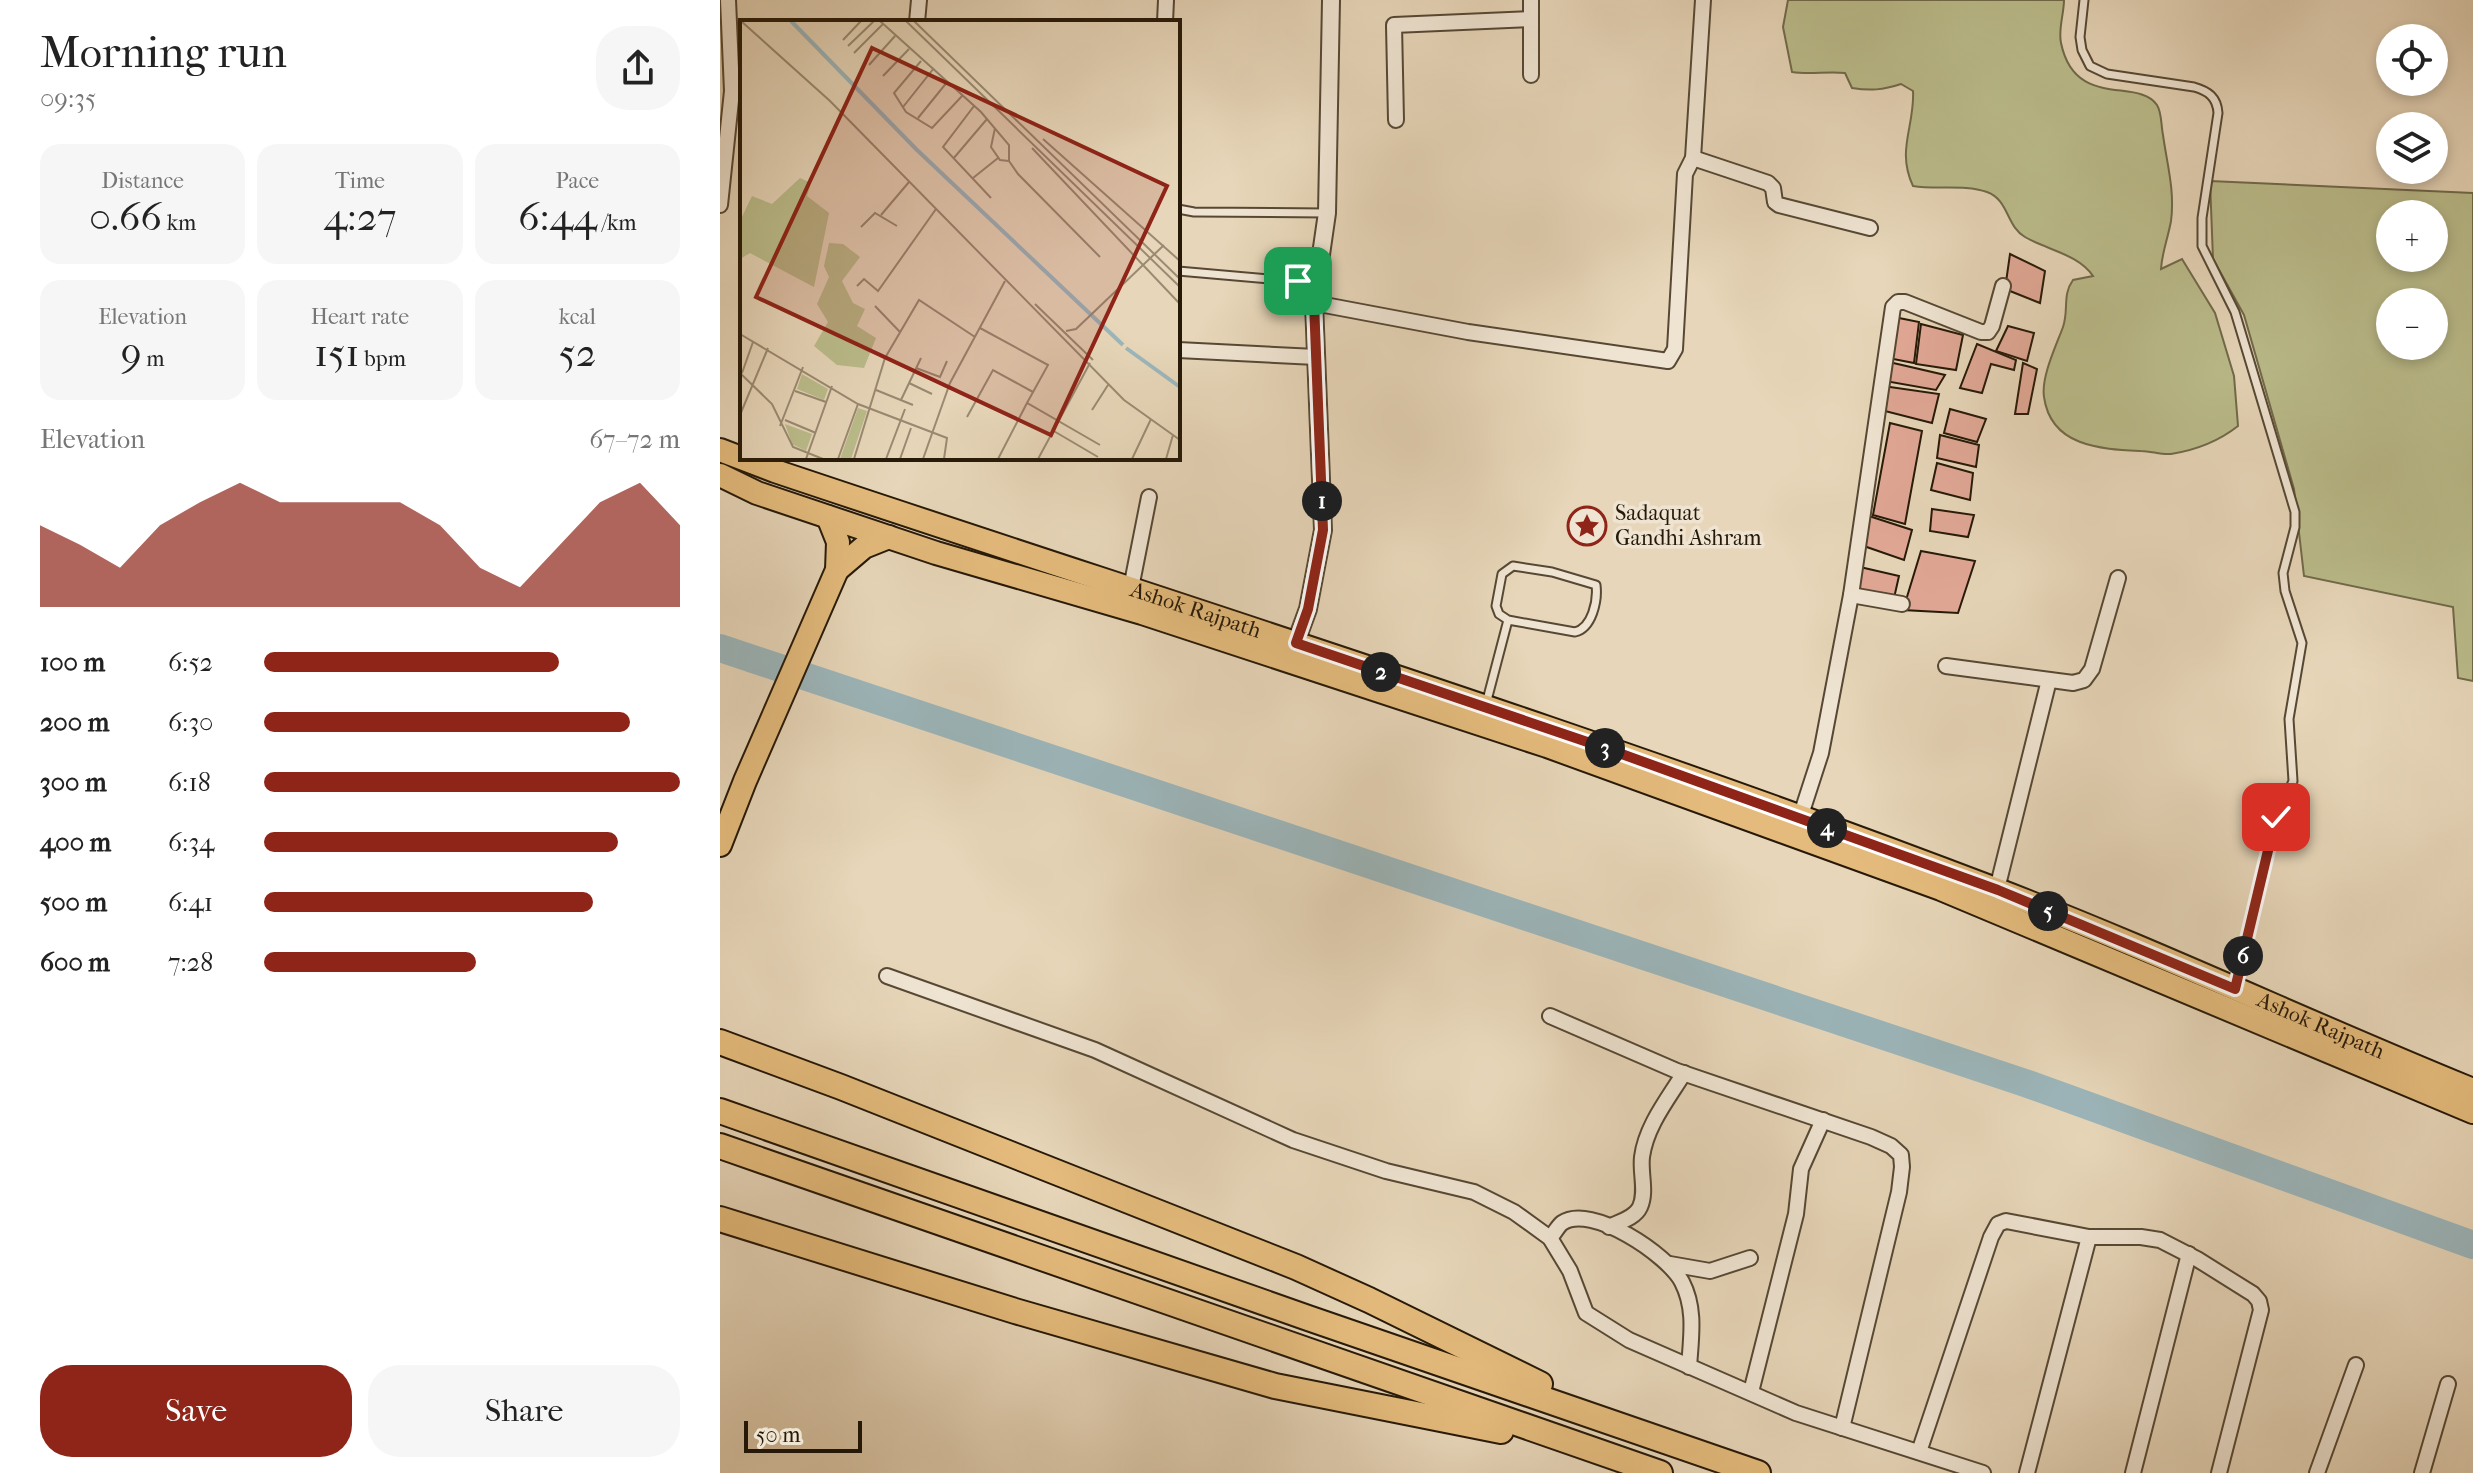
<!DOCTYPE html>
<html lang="en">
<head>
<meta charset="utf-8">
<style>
  body { margin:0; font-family:"IM FELL French Canon",serif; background:#f6f6f6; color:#222; height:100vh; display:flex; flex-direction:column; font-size:30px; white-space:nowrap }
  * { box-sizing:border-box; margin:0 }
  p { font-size:26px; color:#767676 }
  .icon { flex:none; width:44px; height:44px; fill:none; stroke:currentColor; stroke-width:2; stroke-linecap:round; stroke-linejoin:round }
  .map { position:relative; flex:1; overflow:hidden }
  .side { display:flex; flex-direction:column; background:#fff; width:720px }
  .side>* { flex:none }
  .tools { position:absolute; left:1656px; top:24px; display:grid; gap:16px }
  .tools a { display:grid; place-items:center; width:72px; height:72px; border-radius:50%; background:#fff; box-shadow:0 4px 12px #0003; font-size:40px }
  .scale { position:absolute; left:24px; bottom:20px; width:118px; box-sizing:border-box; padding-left:8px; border:4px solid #261908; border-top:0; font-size:22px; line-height:28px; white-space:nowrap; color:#261908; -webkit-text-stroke:6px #efe4d2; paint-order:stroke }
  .pin { position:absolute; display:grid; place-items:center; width:68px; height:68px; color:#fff; margin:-34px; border-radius:16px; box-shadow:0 4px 12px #0006 }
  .km { position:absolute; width:40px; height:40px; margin:-20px; border-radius:50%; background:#222; color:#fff; font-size:22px; line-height:40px; text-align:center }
  .round { display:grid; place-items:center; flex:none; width:84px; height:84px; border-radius:32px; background:#f6f6f6 }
  .head { display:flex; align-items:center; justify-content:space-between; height:136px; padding:0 40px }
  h1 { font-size:44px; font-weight:600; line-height:60px }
  .metrics { display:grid; grid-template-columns:repeat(3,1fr); gap:12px; height:136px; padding:8px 40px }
  .metrics div { display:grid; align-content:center; border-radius:20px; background:#f6f6f6; text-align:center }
  .metrics b { font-size:40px; font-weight:600 }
  .metrics small { font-size:22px; font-weight:400 }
  .metrics p { font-size:22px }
  .chart { height:224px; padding:16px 40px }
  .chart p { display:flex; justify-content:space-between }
  .chart svg { width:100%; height:144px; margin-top:8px; fill:#8f2418; opacity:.7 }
  .button { display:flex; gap:16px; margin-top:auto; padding:16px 40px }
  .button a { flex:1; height:92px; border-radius:32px; background:#8f2418; color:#fff; font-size:32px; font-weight:600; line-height:92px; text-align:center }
  .button a+a { background:#f6f6f6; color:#222 }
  ul { padding:0 40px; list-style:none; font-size:26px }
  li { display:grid; grid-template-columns:128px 96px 1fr; align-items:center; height:60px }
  li i { height:20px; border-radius:10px; background:#8f2418 }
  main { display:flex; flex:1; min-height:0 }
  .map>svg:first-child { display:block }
  .green { fill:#bbbc8b; stroke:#706a4a; stroke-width:2; fill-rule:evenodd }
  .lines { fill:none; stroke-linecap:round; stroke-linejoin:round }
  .river { stroke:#9cb6bb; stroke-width:28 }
  .building { fill:#e1a896; stroke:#261908; stroke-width:2 }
  .service-casing { stroke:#564834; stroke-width:11 }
  .minor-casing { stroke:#564834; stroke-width:18 }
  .tertiary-casing { stroke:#564834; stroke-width:20 }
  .primary-casing { stroke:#261908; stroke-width:26 }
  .motorway-casing { stroke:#261908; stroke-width:28 }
  .service { stroke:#efe4d2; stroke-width:7 }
  .minor { stroke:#efe4d2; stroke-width:14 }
  .tertiary { stroke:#efe4d2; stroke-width:16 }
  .primary { stroke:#e4bb7c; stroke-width:22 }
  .motorway { stroke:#e4bb7c; stroke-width:24 }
  .route-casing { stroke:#fff; stroke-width:16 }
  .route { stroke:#8f2418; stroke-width:10 }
  .labels { text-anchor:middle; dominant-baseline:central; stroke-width:7; stroke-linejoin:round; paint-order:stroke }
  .poi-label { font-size:22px; fill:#261908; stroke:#efe4d2; text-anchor:start }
  .street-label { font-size:22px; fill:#261908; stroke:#efe4d2 }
  .inset-river { fill:none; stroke:#9cb6bb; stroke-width:4 }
  .inset-road { fill:none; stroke:#9a8a72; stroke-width:2 }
  .view { fill:#8f2418; fill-opacity:0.15; stroke:#8f2418; stroke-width:4 }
  .inset-edge { fill:none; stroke:#261908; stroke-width:4 }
</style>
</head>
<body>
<main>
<section class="side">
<div class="head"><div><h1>Morning run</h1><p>09:35</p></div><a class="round"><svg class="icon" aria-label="share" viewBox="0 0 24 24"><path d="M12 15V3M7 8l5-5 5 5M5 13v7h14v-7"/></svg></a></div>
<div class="metrics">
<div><p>Distance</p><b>0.66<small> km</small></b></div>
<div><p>Time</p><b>4:27</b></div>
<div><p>Pace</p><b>6:44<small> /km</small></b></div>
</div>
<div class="metrics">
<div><p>Elevation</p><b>9<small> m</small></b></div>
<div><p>Heart rate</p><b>151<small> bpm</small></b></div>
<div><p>kcal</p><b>52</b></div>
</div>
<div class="chart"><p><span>Elevation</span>67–72 m</p>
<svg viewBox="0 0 160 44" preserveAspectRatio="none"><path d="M0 44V19L10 25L20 32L30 19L40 12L50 6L60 12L70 12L80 12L90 12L100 19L110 32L120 38L130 25L140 12L150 6L160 19V44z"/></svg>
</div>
<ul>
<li><b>100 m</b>6:52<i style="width:71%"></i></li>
<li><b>200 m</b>6:30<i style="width:88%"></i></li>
<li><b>300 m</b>6:18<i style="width:100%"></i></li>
<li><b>400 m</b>6:34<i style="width:85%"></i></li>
<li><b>500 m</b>6:41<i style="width:79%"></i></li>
<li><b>600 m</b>7:28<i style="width:51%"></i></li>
</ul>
<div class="button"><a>Save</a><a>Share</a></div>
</section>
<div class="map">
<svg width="1753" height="1473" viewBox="0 0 1753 1473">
  <rect width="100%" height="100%" fill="#e7d6b9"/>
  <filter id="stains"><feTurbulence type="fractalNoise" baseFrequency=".0025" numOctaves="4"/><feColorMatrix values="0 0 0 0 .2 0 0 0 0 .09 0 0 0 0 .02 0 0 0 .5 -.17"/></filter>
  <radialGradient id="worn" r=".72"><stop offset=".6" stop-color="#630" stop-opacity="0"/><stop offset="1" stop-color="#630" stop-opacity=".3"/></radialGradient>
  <g class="green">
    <path d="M1068,0h276c0,14 -6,29 -3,43 14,67 77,34 96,62 5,8 4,21 6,30 4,29 12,56 8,86 -3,17 -9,31 -10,48l21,-10 33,54 19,63 4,50c-19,15 -42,24 -67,28 -10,1 -20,-3 -30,-3 -40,-2 -90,-4 -97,-54 -3,-20 12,-51 19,-70 6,-17 -1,-32 10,-47l20,-4c-15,-22 -46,-26 -68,-39 -19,-11 -16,-37 -38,-45 -23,-8 -50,-2 -74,-6 -17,-36 2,-60 0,-95l-12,-7c-18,6 -31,7 -49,4l-7,-15c-19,-2 -35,2 -53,-1l-9,-45z"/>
    <path d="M1490,181l263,12v488l-15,-3 -5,-71 -149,-31 -10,-87 -50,-174 -31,-56zM1670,214h44v44h-44zM1670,302h44v44h-44z"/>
  </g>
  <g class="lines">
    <polyline class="river" points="0,648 1308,1084 1753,1245"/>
  </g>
  <g class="building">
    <polygon points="1290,254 1325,271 1320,303 1285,289"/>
    <polygon points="1174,317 1199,322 1194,363 1168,358"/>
    <polygon points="1201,324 1243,335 1236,370 1196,364"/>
    <polygon points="1288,326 1314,333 1307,361 1276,351"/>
    <polygon points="1257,344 1296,360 1294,370 1271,364 1262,393 1240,388"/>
    <polygon points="1169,362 1225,375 1216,390 1165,381"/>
    <polygon points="1303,363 1317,369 1308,414 1295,414"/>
    <polygon points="1163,386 1219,394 1212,423 1161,410"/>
    <polygon points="1230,409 1266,419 1257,442 1224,433"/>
    <polygon points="1170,423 1202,431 1185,524 1153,515"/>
    <polygon points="1220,435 1259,445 1256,467 1217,458"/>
    <polygon points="1217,463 1253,473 1250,500 1211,490"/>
    <polygon points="1212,509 1254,515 1248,537 1210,531"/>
    <polygon points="1149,516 1192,530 1184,560 1141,545"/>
    <polygon points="1201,551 1255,561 1238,613 1183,610"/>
    <polygon points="1140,567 1179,576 1174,598 1134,592"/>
  </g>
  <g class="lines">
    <g class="service-casing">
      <g id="service">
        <path d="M1364,0l-4,37 2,13 8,16 17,8 87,13c14,4 23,10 24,26l-16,105v28l33,66 60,200v15l-12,46 2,18 17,52 -13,76 4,62 -20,45 -37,157"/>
        <polyline points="458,209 474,212 607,213"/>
        <polyline points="458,271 596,283"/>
        <path d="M766,704l22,-84 -9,-6 -3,-8 6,-32 11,-8 39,6 44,13c2,16 -4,43 -21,47l-67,-12"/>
      </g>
    </g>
    <g class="minor-casing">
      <g id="minor">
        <polyline points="197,22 199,0"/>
        <polyline points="445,22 446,0"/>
        <polyline points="811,75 811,0"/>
        <polyline points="676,120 674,25 811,19"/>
        <polyline points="973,158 1048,183 1053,188 1055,202 1059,205 1150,228"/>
        <polyline points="0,205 12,91 8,0"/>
        <polyline points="594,303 748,332 948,361 955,349 965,174 973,158 983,0"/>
        <polyline points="458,350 596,357"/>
        <polyline points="411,588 429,497"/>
        <polyline points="1131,595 1182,604"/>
        <polyline points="1226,666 1353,683 1364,680 1372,669 1398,578"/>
        <polyline points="1078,824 1101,753 1131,595 1173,307 1178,302 1185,302 1261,332 1268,332 1272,326 1283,286"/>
        <polyline points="1275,897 1329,680"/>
        <polyline points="167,976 375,1050 573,1140 666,1171 754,1192 794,1212 830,1238 850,1271 866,1313 909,1340 1076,1413 1263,1473"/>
        <polyline points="830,1016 957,1071 1151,1137 1171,1146 1181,1155 1182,1167 1179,1192 1122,1428"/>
        <path d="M889,1227c10,-5 26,-9 31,-20 7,-15 0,-34 2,-50 4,-31 26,-58 42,-84"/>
        <path d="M830,1238c4,-4 8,-12 12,-15 29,-20 106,32 120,59 14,27 9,55 7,85"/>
        <polyline points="950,1264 990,1271 1030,1258"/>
        <polyline points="1031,1392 1076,1214 1081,1169 1103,1120"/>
        <polyline points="1199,1452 1271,1237 1278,1224 1286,1221 1369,1237 1421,1237 1440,1240 1477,1259 1533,1294 1539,1301 1541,1310 1499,1473"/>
        <polyline points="1307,1473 1369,1237"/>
        <polyline points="1413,1473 1469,1254"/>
        <polyline points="1597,1473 1636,1365"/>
        <polyline points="1702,1473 1728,1384"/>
      </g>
    </g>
    <g class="tertiary-casing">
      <polyline id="tertiary" points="572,653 588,609 603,530 594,303 607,213 611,0"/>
    </g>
    <g class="primary-casing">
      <g id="primary">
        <path id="s1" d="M0,450l55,21c408,137 818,264 1220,418 162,62 318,136 478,201"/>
        <polyline points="0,475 37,493 216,553 422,613 827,746 1221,889 1753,1112"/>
        <polyline points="117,570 144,547 169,537"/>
        <polyline points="0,845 25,781 117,570 118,542 108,517"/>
      </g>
    </g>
    <g class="motorway-casing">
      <g id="motorway">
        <polyline points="0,1042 121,1087 576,1267 649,1300 820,1384"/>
        <polyline points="0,1111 588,1318 1038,1473"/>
        <polyline points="0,1146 940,1473"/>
        <polyline points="0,1219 295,1311 555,1386 781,1431"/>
      </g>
    </g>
    <use href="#service" class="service"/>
    <use href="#minor" class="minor"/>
    <use href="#tertiary" class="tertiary"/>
    <use href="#primary" class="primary"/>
    <use href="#motorway" class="motorway"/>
  </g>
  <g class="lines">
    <g class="route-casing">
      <polyline id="route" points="578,281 596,283 594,303 603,530 588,609 576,643 885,748 1278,890 1515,989 1556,817"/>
    </g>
    <use href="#route" class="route"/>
  </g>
  <defs>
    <g id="sight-ring" transform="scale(2)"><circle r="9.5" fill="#efe4d2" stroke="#8f2418" stroke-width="1.5"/><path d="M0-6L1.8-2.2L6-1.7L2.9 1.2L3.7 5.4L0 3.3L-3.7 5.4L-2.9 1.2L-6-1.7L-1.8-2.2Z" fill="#8f2418"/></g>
  </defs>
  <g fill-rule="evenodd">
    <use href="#sight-ring" x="867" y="526"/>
  </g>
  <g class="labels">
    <g class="poi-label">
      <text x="895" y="513">Sadaquat<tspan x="895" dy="25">Gandhi Ashram</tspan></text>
    </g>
    <g class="street-label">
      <text stroke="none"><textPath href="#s1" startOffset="502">Ashok Rajpath</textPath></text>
      <text stroke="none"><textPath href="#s1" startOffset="1702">Ashok Rajpath</textPath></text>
    </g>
  </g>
  <g transform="translate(20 20)">
    <rect width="440" height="440" fill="#e7d6b9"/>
    <path d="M60,158l11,5 -4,13 22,17 -15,74 -64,-34 -10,6v-38l12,-25 20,8zM89,223l14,1 17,13 -18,24 11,22 12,6 -8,17 19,12 -12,30 -27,-3 -23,-19 14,-24 -11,-18 12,-27 -5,-11zM62,354l26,15 -4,11 -27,-11zM118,388l9,3 -16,48h-11zM45,404l27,10 -6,17 -14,-7z" fill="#bbbc8b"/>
    <path class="inset-river" d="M51,1l125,128 207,196M386,328l54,39"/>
    <path class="inset-road" d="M1,1l89,80 294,299 56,40M140,1l101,91 28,33v16l9,13 82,83M166,1l274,266M174,1l266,258M103,20l18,-19M108,26l26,-25M114,33l29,-29M181,41l-27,32 12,19 26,16 31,-33M129,45l26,-29M143,56l26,-27M234,86l-31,41 48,51M163,87l31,-39M178,98l30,-37M255,108l-4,19 9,13 9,1M303,119l137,122M292,128l148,156M213,139l34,-40M233,158l25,-20M141,195l28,-33M121,207l14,-14 22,13M117,266l7,-7 14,12 58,-82M295,284l58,56M135,286l25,26M240,308l68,37 -21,38M326,311l10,-2 88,-84M0,314l118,70 89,34 -3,21M176,348l24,9 7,-16M0,353l32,31 21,43 30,12M2,353l11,-31M169,363l23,11M136,370l37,15M55,371l31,11M161,380l20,-42M352,390l16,-25M0,395l28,-67M227,397l26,-47 40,22M45,400l31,13M40,406l23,-59M312,410l46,27M66,439l26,-73M98,439l20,-55M114,439l31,-101 34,-58 56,37M146,439l19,-50M160,439l11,-31M183,439l27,-76 55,-102M258,439l29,-56 73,42M298,439l52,-96M392,439l19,-40M426,439l7,-24"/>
    <path class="view" d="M132,28l295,138 -116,249 -295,-138z"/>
    <rect width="440" height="440" class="inset-edge"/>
  </g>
  <rect width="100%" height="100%" filter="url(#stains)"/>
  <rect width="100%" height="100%" fill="url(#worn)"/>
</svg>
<div class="tools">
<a><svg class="icon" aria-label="locate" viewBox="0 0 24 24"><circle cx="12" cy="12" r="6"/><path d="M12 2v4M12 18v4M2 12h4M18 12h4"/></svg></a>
<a><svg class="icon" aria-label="layers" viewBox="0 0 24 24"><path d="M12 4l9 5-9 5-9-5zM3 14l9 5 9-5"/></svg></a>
<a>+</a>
<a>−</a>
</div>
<div class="scale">50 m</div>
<div class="pin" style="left:578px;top:281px;background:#1e9e55"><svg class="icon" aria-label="arrive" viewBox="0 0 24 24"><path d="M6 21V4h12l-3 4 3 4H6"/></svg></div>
<div class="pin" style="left:1556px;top:817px;background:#d93025"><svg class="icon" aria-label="check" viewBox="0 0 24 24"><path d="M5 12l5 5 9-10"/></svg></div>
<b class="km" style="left:602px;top:501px">1</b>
<b class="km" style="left:661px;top:672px">2</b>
<b class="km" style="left:885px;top:748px">3</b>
<b class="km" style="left:1107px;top:828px">4</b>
<b class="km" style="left:1328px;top:911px">5</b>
<b class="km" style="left:1523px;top:956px">6</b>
</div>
</main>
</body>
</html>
